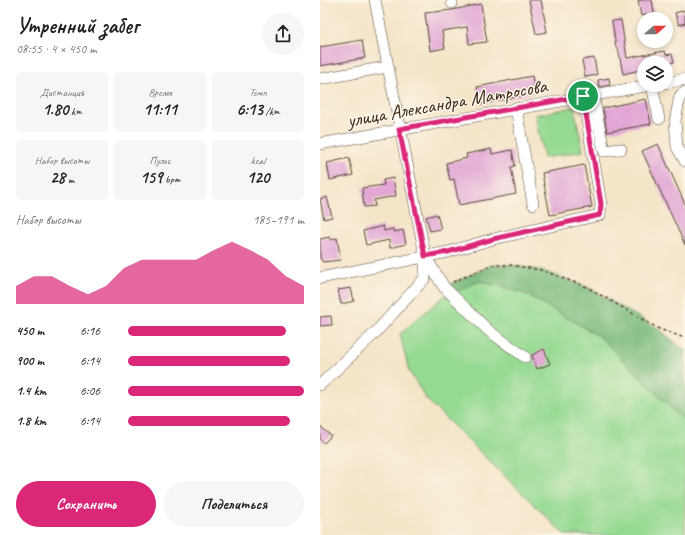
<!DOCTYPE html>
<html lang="ru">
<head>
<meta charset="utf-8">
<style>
  body { margin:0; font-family:Caveat,sans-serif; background:#f6f6f6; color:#222; height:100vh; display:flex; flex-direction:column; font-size:15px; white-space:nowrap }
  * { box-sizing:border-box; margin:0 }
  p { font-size:13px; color:#767676 }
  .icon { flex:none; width:22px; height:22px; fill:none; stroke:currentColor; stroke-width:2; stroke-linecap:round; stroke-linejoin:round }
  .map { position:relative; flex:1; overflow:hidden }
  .sheet { display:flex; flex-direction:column; background:#fff; width:320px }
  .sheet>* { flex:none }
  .needle { width:26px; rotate:70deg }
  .controls { position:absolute; left:317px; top:12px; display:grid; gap:8px }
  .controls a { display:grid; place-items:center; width:36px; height:36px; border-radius:50%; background:#fff; box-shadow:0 2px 6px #0003; font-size:20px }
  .pin { position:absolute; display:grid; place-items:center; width:34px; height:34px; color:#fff; margin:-17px; border:2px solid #fff; border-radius:50%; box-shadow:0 1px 4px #0007 }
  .round { display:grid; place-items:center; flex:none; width:42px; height:42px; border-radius:21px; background:#f6f6f6 }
  .overview { display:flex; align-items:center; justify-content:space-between; height:68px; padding:0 16px }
  h1 { font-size:22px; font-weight:700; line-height:30px }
  .stats { display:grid; grid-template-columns:repeat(3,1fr); gap:6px; height:68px; padding:4px 16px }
  .stats div { display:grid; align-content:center; border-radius:6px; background:#f6f6f6; text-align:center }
  .stats b { font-size:17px; font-weight:700 }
  .stats small { font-size:11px; font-weight:400 }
  .stats p { font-size:11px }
  .chart { height:112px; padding:8px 16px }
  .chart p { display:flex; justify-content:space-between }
  .chart svg { width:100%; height:72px; margin-top:4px; fill:#db2777; opacity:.7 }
  .cta { display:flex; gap:8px; margin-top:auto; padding:8px 16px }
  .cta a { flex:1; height:46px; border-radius:24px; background:#db2777; color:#fff; font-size:16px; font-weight:700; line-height:46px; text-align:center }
  .cta a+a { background:#f6f6f6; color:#222 }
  ul { padding:0 16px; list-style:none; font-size:13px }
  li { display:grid; grid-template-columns:64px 48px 1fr; align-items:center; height:30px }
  li i { height:10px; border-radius:5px; background:#db2777 }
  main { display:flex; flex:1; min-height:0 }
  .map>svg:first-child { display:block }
  .green { fill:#95da92; stroke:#688258 }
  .forest { fill:#78ba7c; stroke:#5a724d }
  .building { fill:#e2a7d5 }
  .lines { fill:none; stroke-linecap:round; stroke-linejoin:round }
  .minor-casing { stroke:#574638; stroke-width:12 }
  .path { stroke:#574638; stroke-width:1.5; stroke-dasharray:3 3; stroke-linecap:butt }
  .minor { stroke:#fff; stroke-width:11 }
  .route-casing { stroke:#fff; stroke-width:8 }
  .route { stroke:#db2777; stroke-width:5 }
  .labels { text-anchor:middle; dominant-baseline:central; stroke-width:3; stroke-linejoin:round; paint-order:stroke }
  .street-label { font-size:20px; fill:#3b2a1e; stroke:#fcf5e5 }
</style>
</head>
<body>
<main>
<section class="sheet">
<div class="overview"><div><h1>Утренний забег</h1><p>08:55 · 4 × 450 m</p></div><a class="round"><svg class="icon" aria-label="share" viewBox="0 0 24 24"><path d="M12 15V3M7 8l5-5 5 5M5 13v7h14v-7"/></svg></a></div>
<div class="stats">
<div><p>Дистанция</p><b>1.80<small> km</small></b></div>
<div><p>Время</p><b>11:11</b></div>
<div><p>Темп</p><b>6:13<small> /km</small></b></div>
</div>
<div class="stats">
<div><p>Набор высоты</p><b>28<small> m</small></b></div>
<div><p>Пульс</p><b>159<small> bpm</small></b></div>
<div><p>kcal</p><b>120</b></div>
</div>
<div class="chart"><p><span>Набор высоты</span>185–191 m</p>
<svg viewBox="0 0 160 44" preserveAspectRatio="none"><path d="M0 44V33L10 27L20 27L30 33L40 38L50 33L60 22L70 17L80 17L90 17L100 17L110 11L120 6L130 11L140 17L150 27L160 33V44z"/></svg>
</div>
<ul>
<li><b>450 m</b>6:16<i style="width:90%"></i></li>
<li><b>900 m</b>6:14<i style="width:92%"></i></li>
<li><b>1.4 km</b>6:06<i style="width:100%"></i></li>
<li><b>1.8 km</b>6:14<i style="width:92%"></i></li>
</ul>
<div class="cta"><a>Сохранить</a><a>Поделиться</a></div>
</section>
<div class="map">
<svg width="365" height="535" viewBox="0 0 365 535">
  <rect width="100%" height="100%" fill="#fcf5e5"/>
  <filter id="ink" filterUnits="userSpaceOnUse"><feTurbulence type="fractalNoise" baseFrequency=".025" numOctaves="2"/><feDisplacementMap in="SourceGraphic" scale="8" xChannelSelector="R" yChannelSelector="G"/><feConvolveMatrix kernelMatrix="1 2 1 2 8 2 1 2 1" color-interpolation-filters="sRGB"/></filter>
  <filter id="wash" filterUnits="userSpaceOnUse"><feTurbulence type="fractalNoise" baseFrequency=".012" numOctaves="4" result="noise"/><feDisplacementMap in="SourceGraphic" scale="16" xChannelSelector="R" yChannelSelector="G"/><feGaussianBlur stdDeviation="0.9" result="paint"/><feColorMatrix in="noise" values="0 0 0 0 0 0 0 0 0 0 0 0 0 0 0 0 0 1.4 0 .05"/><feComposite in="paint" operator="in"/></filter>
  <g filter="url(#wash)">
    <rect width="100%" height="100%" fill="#f4e5c9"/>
    <g class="green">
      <polygon points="254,107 263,151 224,158 215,115"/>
      <polygon points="160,281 204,293 279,336 365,422 365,535 245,535 107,400 89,371 80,334 123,297"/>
    </g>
    <polygon class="forest" points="172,265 190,265 221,270 267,287 339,329 365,351 365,422 279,336 204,293 160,281 130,294 124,287"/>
    <g id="blocks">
      <g class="building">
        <polygon points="209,0 221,0 227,32 216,34"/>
        <polygon points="318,0 332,0 334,13 321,16"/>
        <polygon points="161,4 167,42 149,44 147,27 122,31 125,48 110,51 105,13 132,10"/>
        <polygon points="365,10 365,23 359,25 355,13"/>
        <polygon points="301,20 307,58 345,51 346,55 352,54 354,62 346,64 324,63 324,69 303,74 298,48 296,48 292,21"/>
        <polygon points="42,40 45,58 0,66 0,47"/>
        <polygon points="274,58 277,75 265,77 262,60"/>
        <polygon points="212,76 215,93 161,104 157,87"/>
        <polygon points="289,78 290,85 279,87 278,80"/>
        <polygon points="326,99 331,124 287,132 283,108"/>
        <polygon points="338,144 365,204 365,245 322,151"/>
        <polygon points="171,149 172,154 192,150 195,166 191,167 196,194 139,205 134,179 130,180 126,163 147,158 146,154"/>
        <polygon points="29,158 33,175 10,180 7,163"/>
        <polygon points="264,165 272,207 230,215 222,173"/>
        <polygon points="73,178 76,196 54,200 55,206 44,207 42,188 64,185 63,180"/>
        <polygon points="7,197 12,217 4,219 0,199"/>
        <polygon points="117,214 121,229 110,231 106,217"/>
        <polygon points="63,226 64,231 73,229 74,232 83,230 86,244 70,248 69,240 46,245 43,231"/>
        <polygon points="10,237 10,240 17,238 21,260 3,262 0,258 0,239"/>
        <polygon points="31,288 34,301 21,304 18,290"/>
        <polygon points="11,316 12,325 0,326 0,317"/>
        <polygon points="224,349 230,364 217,369 212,355"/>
        <polygon points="0,426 11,436 4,443 0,439"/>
      </g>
    </g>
  </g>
  <g filter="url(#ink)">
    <use href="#blocks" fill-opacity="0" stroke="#574638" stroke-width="1"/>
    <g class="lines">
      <g class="minor-casing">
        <g id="minor">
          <polyline points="132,0 132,3"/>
          <polyline points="0,79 67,67"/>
          <polyline points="346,83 365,79"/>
          <polyline points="332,85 339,119"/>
          <polyline points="365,92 360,96 355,121 357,147 365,161"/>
          <polyline points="273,95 284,151 301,149"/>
          <polyline points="196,108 213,204"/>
          <polyline points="0,144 331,85"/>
          <polyline points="106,258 124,287 169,331 205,357"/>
          <polyline points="0,278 128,252 173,239 280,215 281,204 263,96"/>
          <polyline points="0,385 55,333 105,278 105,255 55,0"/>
        </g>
      </g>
      <polyline class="path" points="133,282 172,265 190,265 221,270 267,287 339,329 365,338"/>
      <use href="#minor" class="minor"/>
    </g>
  </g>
  <g class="lines" filter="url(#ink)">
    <g class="route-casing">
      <polygon id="route" points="263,96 281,204 280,215 173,239 128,252 105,256 79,129"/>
    </g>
    <use href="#route" class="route"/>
  </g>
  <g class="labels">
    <g class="street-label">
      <text transform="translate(127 103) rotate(-10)">улица Александра Матросова</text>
    </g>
  </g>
</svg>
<div class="controls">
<a><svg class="needle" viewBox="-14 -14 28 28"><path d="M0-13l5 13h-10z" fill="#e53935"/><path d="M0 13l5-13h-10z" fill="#767676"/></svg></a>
<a><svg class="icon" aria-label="layers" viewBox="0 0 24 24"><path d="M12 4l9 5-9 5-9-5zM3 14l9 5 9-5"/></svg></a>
</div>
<div class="pin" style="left:263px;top:96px;background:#1e9e55"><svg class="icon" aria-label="arrive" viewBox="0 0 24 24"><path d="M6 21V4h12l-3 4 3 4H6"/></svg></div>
</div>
</main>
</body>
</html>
